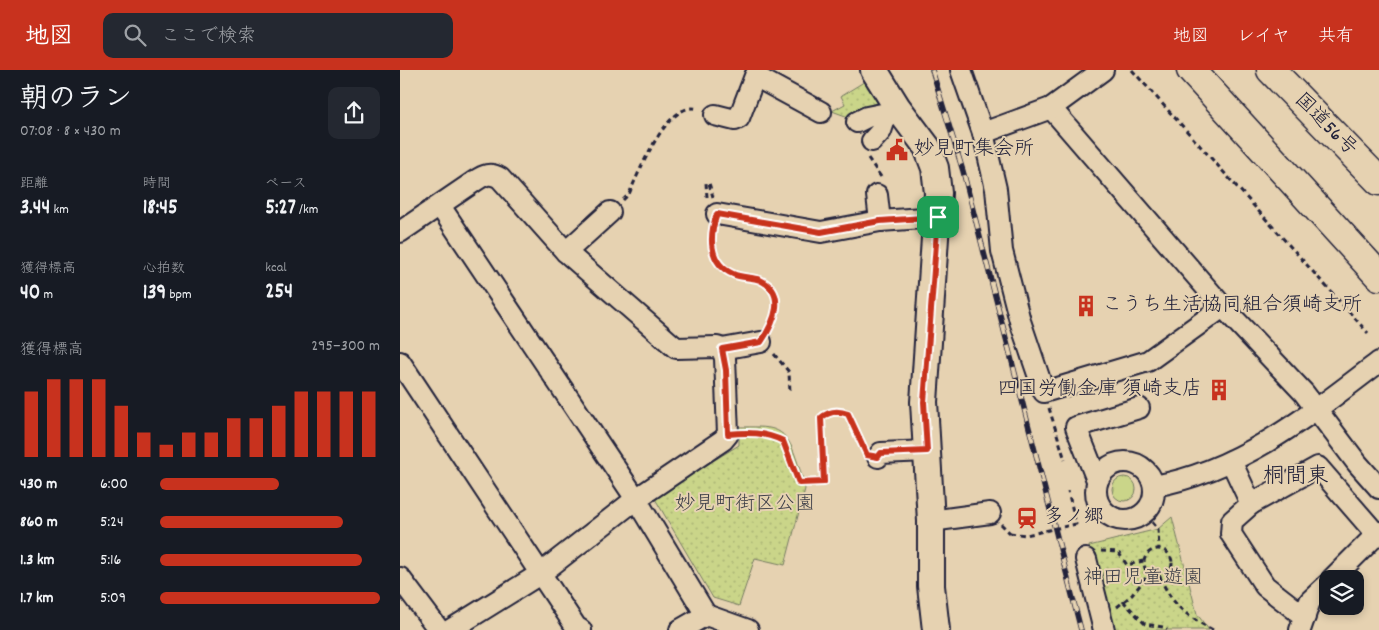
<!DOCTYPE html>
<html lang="ja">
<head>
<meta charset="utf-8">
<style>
  body { margin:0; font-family:Dekko,"Klee One",sans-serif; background:#242831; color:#f1f3f6; height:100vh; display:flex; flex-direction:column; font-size:19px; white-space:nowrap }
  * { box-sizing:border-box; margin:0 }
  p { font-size:16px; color:#9ea1a6 }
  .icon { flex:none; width:28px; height:28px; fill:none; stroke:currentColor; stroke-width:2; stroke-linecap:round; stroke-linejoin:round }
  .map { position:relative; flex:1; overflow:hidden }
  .drawer { display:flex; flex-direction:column; background:#171b24; width:400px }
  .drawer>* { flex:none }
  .tools { position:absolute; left:919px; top:500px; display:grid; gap:10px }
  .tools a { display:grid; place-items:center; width:45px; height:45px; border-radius:10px; background:#171b24; box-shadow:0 2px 8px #0003; font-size:25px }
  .pin { position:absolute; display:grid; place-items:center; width:42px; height:42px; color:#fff; margin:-21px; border-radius:10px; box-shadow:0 2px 8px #0006 }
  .round { display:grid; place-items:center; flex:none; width:52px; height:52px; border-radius:10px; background:#242831 }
  .summary { display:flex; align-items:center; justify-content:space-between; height:85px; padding:0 20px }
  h1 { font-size:28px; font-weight:700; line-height:38px }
  .metrics { display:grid; grid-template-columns:repeat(3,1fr); gap:8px; height:85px; padding:5px 20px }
  .metrics div { display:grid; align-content:center }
  .metrics b { font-size:21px; font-weight:700 }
  .metrics small { font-size:14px; font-weight:400 }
  .metrics p { font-size:14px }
  .chart { height:140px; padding:10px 20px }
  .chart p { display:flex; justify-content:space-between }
  .chart svg { width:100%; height:90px; margin-top:5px; stroke:#c8321e; stroke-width:6 }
  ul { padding:0 20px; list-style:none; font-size:16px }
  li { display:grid; grid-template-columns:80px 60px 1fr; align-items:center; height:38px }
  li i { height:12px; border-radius:6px; background:#c8321e }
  header { display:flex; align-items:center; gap:30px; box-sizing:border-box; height:70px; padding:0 25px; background:#c8321e; color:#fff }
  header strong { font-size:24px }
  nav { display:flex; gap:28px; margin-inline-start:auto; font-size:18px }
  .search { width:350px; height:45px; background:#242831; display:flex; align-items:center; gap:12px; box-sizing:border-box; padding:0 18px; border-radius:10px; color:#9ea1a6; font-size:19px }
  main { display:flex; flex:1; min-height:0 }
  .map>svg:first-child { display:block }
  .grass { fill:url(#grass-tufts); stroke:#767c62 }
  .park { fill:url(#park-dots); stroke:#767c62 }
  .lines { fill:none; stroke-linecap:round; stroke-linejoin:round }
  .minor-casing { stroke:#22223b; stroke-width:24 }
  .major-casing { stroke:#22223b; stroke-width:30 }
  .highway-casing { stroke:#22223b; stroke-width:31 }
  .path { stroke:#22223b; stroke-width:3; stroke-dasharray:5 4; stroke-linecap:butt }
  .minor { stroke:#e6d2b1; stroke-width:20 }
  .major { stroke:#e6d2b1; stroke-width:26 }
  .highway { stroke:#e6d2b1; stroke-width:28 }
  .rail-casing { stroke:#22223b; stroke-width:5.5 }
  .rail { stroke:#e6d2b1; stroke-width:4; stroke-dasharray:11; stroke-linecap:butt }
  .path-bridge { stroke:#22223b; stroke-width:3; stroke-dasharray:5 4; stroke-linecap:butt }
  .route-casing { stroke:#fff; stroke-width:10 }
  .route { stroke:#c8321e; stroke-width:6 }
  .labels { text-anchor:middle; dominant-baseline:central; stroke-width:4; stroke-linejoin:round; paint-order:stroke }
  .street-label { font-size:20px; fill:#22223b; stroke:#e6d2b1 }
  .poi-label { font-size:20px; fill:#22223b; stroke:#e6d2b1; text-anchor:start }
  .park-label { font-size:20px; fill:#3b3d47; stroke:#e6d2b1 }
  .quarter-label { font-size:22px; fill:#22223b; stroke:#e6d2b1 }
</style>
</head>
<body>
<header>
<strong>地図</strong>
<div class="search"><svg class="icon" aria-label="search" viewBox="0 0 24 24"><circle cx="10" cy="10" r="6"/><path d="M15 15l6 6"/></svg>ここで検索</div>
<nav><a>地図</a><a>レイヤ</a><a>共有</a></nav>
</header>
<main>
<section class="drawer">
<div class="summary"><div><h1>朝のラン</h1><p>07:08 · 8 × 430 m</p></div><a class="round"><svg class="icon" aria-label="share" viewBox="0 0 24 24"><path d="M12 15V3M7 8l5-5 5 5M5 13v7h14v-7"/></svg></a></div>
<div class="metrics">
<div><p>距離</p><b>3.44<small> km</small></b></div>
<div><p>時間</p><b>18:45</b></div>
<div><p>ペース</p><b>5:27<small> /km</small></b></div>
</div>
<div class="metrics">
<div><p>獲得標高</p><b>40<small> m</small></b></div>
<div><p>心拍数</p><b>139<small> bpm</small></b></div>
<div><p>kcal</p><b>254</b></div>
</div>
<div class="chart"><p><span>獲得標高</span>295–300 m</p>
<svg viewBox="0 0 160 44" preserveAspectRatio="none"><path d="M5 44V12M15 44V6M25 44V6M35 44V6M45 44V19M55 44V32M65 44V38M75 44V32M85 44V32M95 44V25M105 44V25M115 44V19M125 44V12M135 44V12M145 44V12M155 44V12"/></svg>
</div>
<ul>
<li><b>430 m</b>6:00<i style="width:54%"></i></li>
<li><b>860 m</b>5:24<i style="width:83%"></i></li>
<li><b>1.3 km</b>5:16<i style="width:92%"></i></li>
<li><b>1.7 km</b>5:09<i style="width:100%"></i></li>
</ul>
</section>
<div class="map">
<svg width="979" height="560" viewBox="0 0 979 560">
  <defs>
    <pattern id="grass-tufts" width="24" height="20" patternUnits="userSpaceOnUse" patternTransform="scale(1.25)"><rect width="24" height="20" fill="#cad589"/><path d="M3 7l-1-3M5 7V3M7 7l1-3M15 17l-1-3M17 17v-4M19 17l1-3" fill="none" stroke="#adb777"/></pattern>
    <pattern id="park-dots" width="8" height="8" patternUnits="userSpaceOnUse" patternTransform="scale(1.25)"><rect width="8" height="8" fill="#cad589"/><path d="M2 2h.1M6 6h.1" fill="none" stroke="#adb777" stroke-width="1.8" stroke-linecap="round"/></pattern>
  </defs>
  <rect width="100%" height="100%" fill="#e6d2b1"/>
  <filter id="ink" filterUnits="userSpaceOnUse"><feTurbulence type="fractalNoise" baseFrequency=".02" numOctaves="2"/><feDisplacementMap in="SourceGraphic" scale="10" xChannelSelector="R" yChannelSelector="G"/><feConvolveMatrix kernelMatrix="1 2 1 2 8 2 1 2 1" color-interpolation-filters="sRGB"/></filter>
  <g filter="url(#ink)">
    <circle class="grass" cx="724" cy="419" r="12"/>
    <g class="park">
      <polygon points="467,10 484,40 451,48 432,41 445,34 441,26"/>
      <path d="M339,357c31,0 45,-3 56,28 4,12 8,22 10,34l-20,76 -30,-7 -16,48 -26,-8 -59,-101 85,-52z"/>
      <polygon points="772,447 797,544 809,560 710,560 689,476 758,459"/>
    </g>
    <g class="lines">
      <g class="minor-casing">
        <g id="minor">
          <polyline points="561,0 583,63 596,119 602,181 620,251 644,322 748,291 823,237"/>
          <polyline points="651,38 823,237 904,323 957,393 979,418"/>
          <polyline points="315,45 335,50 339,48 355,6 421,42"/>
          <polyline points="457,52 467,47 487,43"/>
          <polyline points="583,63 651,38 703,0"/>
          <polyline points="472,71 481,61 487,43 497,37"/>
          <polyline points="477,125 480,151"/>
          <polyline points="40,136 236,429 306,545"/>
          <polyline points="317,144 421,162 480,151 538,147"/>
          <path d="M0,162l75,-51c9,-6 15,-9 25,-3l66,74 110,96 41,-1 5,2 3,9 3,76 -5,6 -87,59 -96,75 -90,56"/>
          <polyline points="166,182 210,142"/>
          <polyline points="322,279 361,272"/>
          <polyline points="0,292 176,557 181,560"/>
          <polyline points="478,387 481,383 527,381"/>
          <polyline points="831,391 851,434 832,451 831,464 865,516 905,547"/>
          <circle cx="725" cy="421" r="29"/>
          <polyline points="697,410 676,357 739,338"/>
          <path d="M754,416c86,-15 157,-72 225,-124"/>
          <polyline points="851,434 918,397 976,464"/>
          <polyline points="531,451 590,443"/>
          <polyline points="686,489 704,560"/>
          <polyline points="0,508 39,560"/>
          <polyline points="932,509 979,462"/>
          <polyline points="280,560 306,545 348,560"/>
          <polyline points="900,560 910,531 928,514"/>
        </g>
      </g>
      <g class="major-casing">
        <polyline id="major" points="474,0 497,37 527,77 535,98 538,123 524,332 531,451 531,516 536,560"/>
      </g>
      <g class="highway-casing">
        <g id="highway">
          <polyline points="791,0 979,206"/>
          <polyline points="871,0 979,111"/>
        </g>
      </g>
      <g class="path">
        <polyline points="732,0 968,263"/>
        <polyline points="468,88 481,107"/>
        <polyline points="307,127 306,113 309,113 313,127"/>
        <path d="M223,130l6,-6c10,-22 39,-95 69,-85"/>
        <path d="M312,160c0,14 0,26 9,37 19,21 77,1 49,60"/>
        <polyline points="374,284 389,302 390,323"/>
        <polyline points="649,338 665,390"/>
        <path d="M344,363l23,2 16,6 16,42 25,-1 -3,-64c8,-7 17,-8 27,-4l16,34"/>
        <polyline points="752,452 758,459 759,479"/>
        <polyline points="601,454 610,463"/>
        <circle cx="758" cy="493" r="14"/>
        <polyline points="701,481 718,482 727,495 743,491"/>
        <path d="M760,507c12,28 26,39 53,53"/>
        <polyline points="723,531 745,554 763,557 767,560"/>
        <polyline points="717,537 732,525 749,504"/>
      </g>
      <use href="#minor" class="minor"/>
      <use href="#major" class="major"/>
      <use href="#highway" class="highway"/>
      <g class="rail-casing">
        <polyline id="rail" points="532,0 563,101 681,560"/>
      </g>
      <use href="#rail" class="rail"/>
      <polyline class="path-bridge" points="610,463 626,465 676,454 668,421"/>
    </g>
  </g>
  <g class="lines" filter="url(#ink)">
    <g class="route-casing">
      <path id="route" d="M317,144l104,18 59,-11 58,-4 -14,185 3,49 -46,2 -3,4 -11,-2 -19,-41c-10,-4 -19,-3 -27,4l3,64 -25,1 -16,-42c-18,-9 -35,-9 -55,-7l-2,-64 -4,-21 39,-7c13,-19 27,-49 -1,-62 -9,-3 -19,-2 -27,-6 -25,-11 -24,-38 -16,-60z"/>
    </g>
    <use href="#route" class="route"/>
  </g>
  <defs>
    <g id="civic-bare" transform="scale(1.725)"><path d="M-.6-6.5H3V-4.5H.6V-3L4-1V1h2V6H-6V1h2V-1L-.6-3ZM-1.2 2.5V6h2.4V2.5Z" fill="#c8321e" stroke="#e6d2b1" stroke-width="2.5" paint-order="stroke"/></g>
    <g id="building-bare" transform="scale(1.725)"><path d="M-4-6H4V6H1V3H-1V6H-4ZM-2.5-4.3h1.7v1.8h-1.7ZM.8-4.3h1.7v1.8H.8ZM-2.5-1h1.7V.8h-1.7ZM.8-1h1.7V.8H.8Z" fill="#c8321e" stroke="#e6d2b1" stroke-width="2.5" paint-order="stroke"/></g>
    <g id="station-bare" transform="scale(1.725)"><path d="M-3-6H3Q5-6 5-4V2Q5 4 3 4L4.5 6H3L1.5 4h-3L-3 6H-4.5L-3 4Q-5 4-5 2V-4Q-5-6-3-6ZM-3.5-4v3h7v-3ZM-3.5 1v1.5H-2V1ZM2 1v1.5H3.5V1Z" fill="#c8321e" stroke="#e6d2b1" stroke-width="2.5" paint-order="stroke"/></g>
  </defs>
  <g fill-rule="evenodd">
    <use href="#civic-bare" x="497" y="80"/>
    <use href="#building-bare" x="686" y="236"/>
    <use href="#building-bare" x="819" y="320"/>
    <use href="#station-bare" x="627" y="448"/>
  </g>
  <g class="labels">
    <g class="street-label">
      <text transform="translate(925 55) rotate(45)">国道56号</text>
    </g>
    <g class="poi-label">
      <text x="514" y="80">妙見町集会所</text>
      <text x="702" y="236">こうち生活協同組合須崎支所</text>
      <text x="802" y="320" text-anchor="end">四国労働金庫 須崎支店</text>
      <text x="644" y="448">多ノ郷</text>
    </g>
    <g class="park-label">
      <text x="345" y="435">妙見町街区公園</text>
      <text x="743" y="509">神田児童遊園</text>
    </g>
    <g class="quarter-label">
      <text x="896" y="407">桐間東</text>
    </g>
  </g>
</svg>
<div class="tools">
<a><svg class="icon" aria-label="layers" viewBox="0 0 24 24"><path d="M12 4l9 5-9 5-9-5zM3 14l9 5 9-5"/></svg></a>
</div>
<div class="pin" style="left:538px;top:147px;background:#1e9e55"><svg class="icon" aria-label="arrive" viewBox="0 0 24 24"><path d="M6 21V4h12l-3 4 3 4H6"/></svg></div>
</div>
</main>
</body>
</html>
